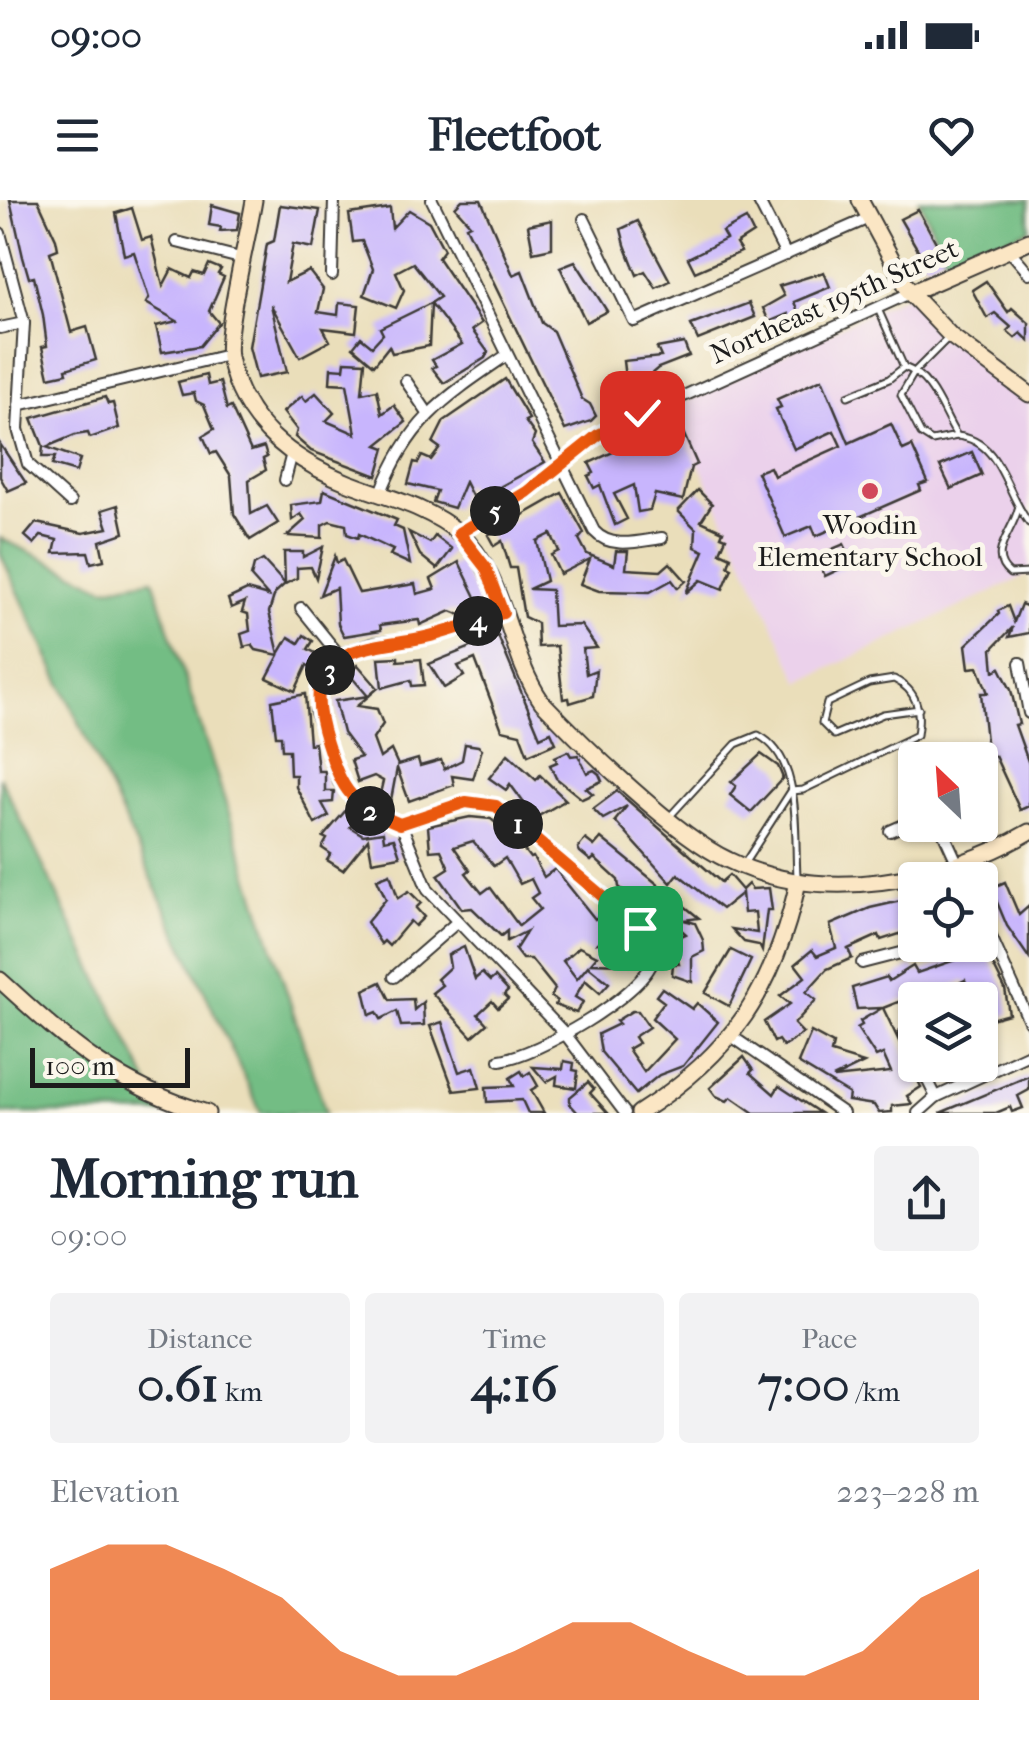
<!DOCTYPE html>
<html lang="en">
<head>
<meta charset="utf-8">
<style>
  body { margin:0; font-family:"IM FELL French Canon",serif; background:#f2f2f3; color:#1f2937; height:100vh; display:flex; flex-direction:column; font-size:38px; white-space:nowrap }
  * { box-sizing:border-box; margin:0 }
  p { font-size:32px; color:#747a83 }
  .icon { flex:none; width:55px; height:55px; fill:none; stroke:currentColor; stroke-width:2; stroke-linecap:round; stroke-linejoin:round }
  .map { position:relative; height:913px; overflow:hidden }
  .details { display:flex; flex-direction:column; background:#fff; flex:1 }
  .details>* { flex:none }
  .needle { width:65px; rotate:335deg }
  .tools { position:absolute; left:898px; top:542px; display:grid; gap:20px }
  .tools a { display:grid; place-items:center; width:100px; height:100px; border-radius:10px; background:#fff; box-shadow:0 2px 8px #0004; font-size:50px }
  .scale { position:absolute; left:30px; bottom:25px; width:160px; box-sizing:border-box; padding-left:10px; border:5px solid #1c1c1c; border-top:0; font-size:28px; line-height:35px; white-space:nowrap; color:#1c1c1c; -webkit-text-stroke:8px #fbf7ec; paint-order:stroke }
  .pin { position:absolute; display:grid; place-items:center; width:85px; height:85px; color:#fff; margin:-42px; border-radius:20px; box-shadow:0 5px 15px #0006 }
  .km { position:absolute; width:50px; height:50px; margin:-25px; border-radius:50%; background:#222; color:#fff; font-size:28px; line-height:50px; text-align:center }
  .round { display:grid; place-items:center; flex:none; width:105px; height:105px; border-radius:10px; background:#f2f2f3 }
  .overview { display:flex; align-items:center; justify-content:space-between; height:170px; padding:0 50px }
  h1 { font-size:55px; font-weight:700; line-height:75px }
  .metrics { display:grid; grid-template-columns:repeat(3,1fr); gap:15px; height:170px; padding:10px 50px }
  .metrics div { display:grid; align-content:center; border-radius:10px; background:#f2f2f3; text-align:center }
  .metrics b { font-size:50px; font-weight:700 }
  .metrics small { font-size:28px; font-weight:400 }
  .metrics p { font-size:28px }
  .chart { height:280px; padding:20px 50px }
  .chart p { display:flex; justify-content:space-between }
  .chart svg { width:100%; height:180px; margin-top:10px; fill:#ea580c; opacity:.7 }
  .status { display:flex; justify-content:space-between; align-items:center; height:70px; padding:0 50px; background:#fff; direction:ltr }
  .status svg { height:28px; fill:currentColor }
  header { display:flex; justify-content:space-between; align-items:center; height:130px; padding:0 50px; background:#fff; font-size:45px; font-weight:700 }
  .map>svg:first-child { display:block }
  .built { fill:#ebd1eb }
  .forest { fill:#73bd84; stroke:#486c50; stroke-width:2.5 }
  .building { fill:#c8b5fd; fill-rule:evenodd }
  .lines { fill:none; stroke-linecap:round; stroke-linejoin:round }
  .lane-casing { stroke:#3b3934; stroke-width:9 }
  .street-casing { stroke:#3b3934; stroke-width:14 }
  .secondary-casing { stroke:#3b3934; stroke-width:19 }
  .lane { stroke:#fff; stroke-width:5 }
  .street { stroke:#fff; stroke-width:10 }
  .secondary { stroke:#fbe6c4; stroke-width:15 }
  .route-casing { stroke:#fff; stroke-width:20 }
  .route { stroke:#ea580c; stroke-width:12 }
  .poi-dot { fill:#d1495b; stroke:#fbf7ec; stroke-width:4 }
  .labels { text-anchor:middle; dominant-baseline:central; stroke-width:10; stroke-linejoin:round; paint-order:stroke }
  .street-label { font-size:28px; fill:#1c1c1c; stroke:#fbf7ec }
  .poi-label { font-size:28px; fill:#1c1c1c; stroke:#fbf7ec }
</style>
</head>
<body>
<div class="status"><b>09:00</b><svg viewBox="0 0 49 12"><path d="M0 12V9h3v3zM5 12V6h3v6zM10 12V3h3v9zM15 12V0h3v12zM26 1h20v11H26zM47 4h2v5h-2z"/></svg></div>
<header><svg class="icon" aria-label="menu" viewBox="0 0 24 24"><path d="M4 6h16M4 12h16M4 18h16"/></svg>Fleetfoot<svg class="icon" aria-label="heart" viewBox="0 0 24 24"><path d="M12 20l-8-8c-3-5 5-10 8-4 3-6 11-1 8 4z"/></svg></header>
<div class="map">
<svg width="1029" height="913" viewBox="0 0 1029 913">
  <rect width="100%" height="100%" fill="#fbf7ec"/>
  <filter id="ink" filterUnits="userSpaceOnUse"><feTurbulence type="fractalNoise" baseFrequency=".01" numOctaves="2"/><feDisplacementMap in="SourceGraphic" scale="20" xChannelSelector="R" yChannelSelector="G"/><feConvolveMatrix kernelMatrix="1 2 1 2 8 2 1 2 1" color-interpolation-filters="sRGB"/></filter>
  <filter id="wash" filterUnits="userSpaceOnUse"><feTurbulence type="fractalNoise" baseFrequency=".0048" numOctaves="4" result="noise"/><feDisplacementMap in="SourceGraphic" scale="40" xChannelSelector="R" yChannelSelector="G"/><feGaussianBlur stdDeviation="2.25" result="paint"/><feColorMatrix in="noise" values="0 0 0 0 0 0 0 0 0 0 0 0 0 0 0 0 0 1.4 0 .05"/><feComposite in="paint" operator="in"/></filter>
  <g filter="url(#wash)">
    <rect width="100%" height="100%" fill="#eadeba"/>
    <polygon class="built" points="910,93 1029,194 1029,374 800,482 673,208"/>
    <g class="forest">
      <polygon points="919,0 1029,0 1029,29 949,65"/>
      <polygon points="0,338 105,388 153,379 326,913 261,913 0,353"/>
      <polygon points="0,577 163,913 0,913"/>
    </g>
    <g id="blocks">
      <g class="building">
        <polygon points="10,0 38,0 56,39 58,49 50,52 71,132 87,127 96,160 66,169 67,173 49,177 42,147 47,146 43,115 34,77 29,78 23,57"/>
        <polygon points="462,0 481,0 513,75 522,71 542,123 553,131 582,199 590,204 596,216 591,221 565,230 466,26 470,24 455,7"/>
        <polygon points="212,5 240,13 237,30 220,31 221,27 209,25"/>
        <polygon points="280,5 320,10 313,48 293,44 286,82 309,71 323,89 318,112 338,115 339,103 359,105 356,132 323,128 330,141 300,157 271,105 287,172 257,178 249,147 267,44 274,41"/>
        <polygon points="132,8 142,40 151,37 163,86 172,69 191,78 194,72 204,75 209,64 221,69 218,74 224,77 209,111 219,123 200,146 162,152 156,126 177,121 146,103 149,98 134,52 124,55 116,13"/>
        <polygon points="390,8 392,28 409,10 429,22 444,50 438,58 482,123 472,130 488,152 485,158 444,183 432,168 436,166 432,160 462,144 431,103 440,97 413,63 396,72 404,90 396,108 364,95 373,69 362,41 353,42 349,14"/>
        <polygon points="918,10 943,55 926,64 900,19"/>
        <polygon points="746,19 753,33 736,44 741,52 695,72 688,58 726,39 722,32"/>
        <polygon points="552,20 552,48 533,52 528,25"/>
        <polygon points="638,21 670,81 656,88 645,71 637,75 625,45 621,29"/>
        <polygon points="575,61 607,111 586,122 560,67"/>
        <polygon points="824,72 830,87 794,102 800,116 790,120 788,114 769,122 763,108 784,96 779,86"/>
        <polygon points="986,81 1008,112 1012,108 1029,123 1029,141 1021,133 1015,138 1007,131 1011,127 995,113 987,118 972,90"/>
        <polygon points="431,103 429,146 392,153 389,146 374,165 353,147 361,137 372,146 383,134 380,128"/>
        <polygon points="749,103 755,117 698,140 691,125"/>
        <polygon points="684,143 689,156 658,168 650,175 625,178 623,161 661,157 657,148"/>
        <polygon points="345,161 365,162 362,193 377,190 382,214 394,205 406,222 377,245 385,248 377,276 311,251 295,237 297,230 283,212 302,196 306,201 316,193 334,213 326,221 356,234 347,184 330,183 331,168 344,169"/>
        <polygon points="206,175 208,185 220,182 227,209 231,207 251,251 264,247 267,257 263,259 266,270 249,280 251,314 267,306 278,323 250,340 234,314 231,276 216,252 211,254 203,236 214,229 204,205 196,201 194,193 182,195 178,182"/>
        <polygon points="505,179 529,219 525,221 535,235 532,243 545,262 485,295 489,303 478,308 465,282 454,308 433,302 437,291 408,284 414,262 418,263 422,256 431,260 440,248 433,243 444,221"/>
        <polygon points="822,179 849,243 891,224 903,250 912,246 928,282 919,285 921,290 816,336 812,326 785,337 757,272 770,267 774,276 841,246 834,231 794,249 776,209 781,207 777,199"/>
        <polygon points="105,197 108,204 113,203 119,228 90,238 88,233 75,235 46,247 80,259 76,272 52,265 55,257 42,257 43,246 32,218"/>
        <polygon points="678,221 697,264 691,267 683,300 655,294 650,310 638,312 634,285 614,294 627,319 615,325 600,285 594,288 588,276 594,273 589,263 652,234 658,248 673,241 667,226"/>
        <polygon points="0,244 26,283 8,291 0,277"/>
        <polygon points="972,252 982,275 951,289 940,266"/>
        <polygon points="324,290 397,320 394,326 403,330 410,364 390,355 393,350 359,334 358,338 347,334 346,325 330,321 322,325 322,338 287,336 305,320 301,314 292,320 291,305 322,301"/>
        <polygon points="698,290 712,304 701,321 723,331 721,336 726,338 720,352 731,357 728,366 732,368 723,389 701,380 686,393 704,351 695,347 696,329 678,311"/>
        <polygon points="562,293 584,333 579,339 587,354 614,365 616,351 628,351 626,369 661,371 670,363 686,381 678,388 672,380 650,392 599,391 580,384 590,359 560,374 551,355 559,351 551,334 537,341 546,381 529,389 551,390 553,426 581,425 597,448 583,449 586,474 596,470 593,496 570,503 569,498 563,499 557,446 538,447 537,423 524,417 516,368 510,368 502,341 494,346 488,335"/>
        <polygon points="118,305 124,333 100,341 104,360 91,363 88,352 54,353 57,340 41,336 34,344 25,336 36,323 83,333 108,328 102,310"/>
        <polygon points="409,332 430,343 435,336 452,349 437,369 420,355"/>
        <polygon points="844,344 853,363 825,376 816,356"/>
        <polygon points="323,347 316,378 311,367 297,368 297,378 285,384 284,352 303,352 303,357"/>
        <polygon points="335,356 337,363 343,360 359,393 415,384 417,394 435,389 431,379 459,362 479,403 461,415 451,411 420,425 419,420 380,425 381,430 344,436 338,424 336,388 320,395"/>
        <polygon points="263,360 285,384 275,393 269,412 279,454 289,437 299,443 304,435 313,441 308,449 323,457 316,470 307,465 295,491 267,478 279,455 256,450 252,445 244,447 241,434 250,431 248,414 242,412 245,402 231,408 228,399 247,390 268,396 251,377 254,365"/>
        <polygon points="1021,404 1029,407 1029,433 1009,437 1013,427 992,449 994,471 1000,468 1011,490 1019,524 1015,525 1029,564 1029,606 1020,610 995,556 990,557 987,551 981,493 988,493 978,467 969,468 966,445 999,414 998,411 1008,406 1014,422"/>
        <polygon points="498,436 540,537 551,532 556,543 528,555 520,534 502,530 475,459 458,466 464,476 444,488 429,464"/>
        <polygon points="398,457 398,461 421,459 424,485 412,486 411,480 382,488 379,458"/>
        <polygon points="358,465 378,488 357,506 377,509 383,524 373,539 380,558 391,550 398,565 418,559 420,566 441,560 444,569 462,560 465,544 478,546 482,549 473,579 452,576 454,585 409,601 397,568 391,600 379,598 383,581 374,576 358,582 351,560 361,557 343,533 335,501 368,496 348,473"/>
        <polygon points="305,494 309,544 315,543 318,571 325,571 325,591 334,591 333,602 322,603 329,616 315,624 296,587 296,575 290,575 289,550 282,550 281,536 276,536 272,501"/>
        <polygon points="568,551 571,556 578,555 587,573 594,570 599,574 602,581 586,588 593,594 582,599 556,578 550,565 557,562 555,557"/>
        <polygon points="508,554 536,580 540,575 566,600 535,618 510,584 506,590 489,578"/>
        <polygon points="761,554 778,566 783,578 751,612 730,595 736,586 731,582"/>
        <polygon points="617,591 721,682 729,675 742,690 748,684 752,689 769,688 772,710 767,710 762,751 759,745 744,742 732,729 757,733 755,712 744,713 742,693 722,709 678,674 671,683 615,621 627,606 603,619 593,609"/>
        <polygon points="347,609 357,616 350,627 363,635 383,632 384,640 394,638 400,656 372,661 368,639 343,670 327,660 331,654 322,648 327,639 323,637"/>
        <path d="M470,617l21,2 26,22 13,17 3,-1 11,20 11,-8 40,50 4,-3 12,15 -13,12 37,-4 3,17 -13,8 -34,-1 6,-7 -18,-9 -16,14 14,18 11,-13 21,17 -9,10 -15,-13 -10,17 8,5 -7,11 -21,-8 2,-4 -6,-4 4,-8 -24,-30h-9l-7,-9 12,-19 -20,10v-10l-6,5 -29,-28 -10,1 -24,-34 11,-7 -8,-18 -11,1 -2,-25zM473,641l21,25 11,-8 15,26 11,-5 7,14 -7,5 9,11 -21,17 -29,-39 -8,6 -16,-20 4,-3 -16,-23z"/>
        <polygon points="601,638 699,718 684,720 695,723 703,740 704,751 692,757 692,782 672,775 673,764 679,764 672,740 686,734 669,719 664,724 619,687 618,680 594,658 591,661 580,652 578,648 585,639 594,646"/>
        <polygon points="390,674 398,698 409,691 421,703 416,708 424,717 415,726 410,721 389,746 384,741 381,744 367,722 386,699 377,679"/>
        <polygon points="1005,682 1019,715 1029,706 1029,758 1007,726 991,688"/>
        <polygon points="901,701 907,711 915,707 915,729 881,740 879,735 848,749 852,758 827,769 806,792 816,800 794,824 803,833 783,847 778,840 774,842 764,822 790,804 780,796 805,777 795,764 812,750 817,756 836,748 830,725 870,708"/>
        <polygon points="967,745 983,745 1005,789 1009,814 980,822 980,800 973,800 965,780 941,792 945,800 903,800 883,808 921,887 907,896 912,904 892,906 892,912 879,913 874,905 848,901 849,894 798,863 811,832 833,844 831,853 864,863 833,878 891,872 883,854 876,857 857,828 862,825 860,821 882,808 857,809 852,788 887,777 889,781 913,766 917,773 955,760 970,753"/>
        <polygon points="464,747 475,779 482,773 490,781 495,777 508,791 504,795 508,799 498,808 492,801 478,814 487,824 472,837 432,793 442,785 437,779 450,767 448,755"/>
        <polygon points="731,750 751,760 729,806 705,793"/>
        <polygon points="381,782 390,800 413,799 414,810 423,802 424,825 401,826 397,811 381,819 377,812 370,815 364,790"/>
        <polygon points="662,788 692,809 697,803 718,822 683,866 659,875 636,894 601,852 598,834 619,824 616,821 632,811 638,811 649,827 634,837 638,843 628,849 644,872 675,839 652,818 664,802 656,796"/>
        <polygon points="442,822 459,872 474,867 480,888 454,891 430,826"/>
        <polygon points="744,857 753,870 750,873 774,894 779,886 820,913 754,913 731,897 727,901 716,896 710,888"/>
        <polygon points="564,861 574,863 573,870 578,871 576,888 556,885 557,876 546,882 533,867 563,869"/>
        <polygon points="521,871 524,876 530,872 538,886 531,890 544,913 528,913 522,900 487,902 486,887 514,886 510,878"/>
        <polygon points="1029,876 1029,890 1018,896 1023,908 1012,912 1010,907 996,913 940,913"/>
        <polygon points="588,882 594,889 590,893 608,913 578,913 570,904 570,897"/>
      </g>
    </g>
  </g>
  <g filter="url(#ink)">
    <use href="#blocks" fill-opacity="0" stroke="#3b3934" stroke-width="2.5"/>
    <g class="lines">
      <g class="lane-casing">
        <g id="lane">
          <path d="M878,109l26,58c30,11 37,44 53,69l-25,5 -11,-7 -20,-39 14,-24 34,-34"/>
          <polyline points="848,196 889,179 904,167"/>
          <path d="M957,236c44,4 48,56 72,87"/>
          <path d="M1018,309c-5,23 -32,46 -8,65l19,-1"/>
          <path d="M671,615l65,-71 22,-9c45,23 36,98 39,140"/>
          <path d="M744,664l47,-73 12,-1 114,-55c4,-25 1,-44 -23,-56l-25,4 -42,20 -5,20 12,12 49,-21 36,-5"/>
        </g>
      </g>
      <g class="street-casing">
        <g id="street">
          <path d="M432,0l162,331c17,19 45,10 68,7"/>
          <polyline points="758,0 786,55"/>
          <polyline points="584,19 634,121 869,18"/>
          <polyline points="0,33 24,123 18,229 28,264 70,302"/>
          <polyline points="177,42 244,59"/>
          <polyline points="1009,50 1029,73"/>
          <polyline points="332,75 334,0"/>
          <polyline points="0,128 24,123"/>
          <polyline points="406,181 427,212"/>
          <polyline points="19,205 228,155"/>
          <polyline points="285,280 291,257"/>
          <path d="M380,295c28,-74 64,-97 127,-140"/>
          <polyline points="459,333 527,292 598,235 910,93"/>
          <polyline points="301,408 339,455"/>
          <polyline points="339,455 325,477 316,512 339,582 361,606 401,624 428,690 566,835 625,913"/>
          <polyline points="339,455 372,443 423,438 503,413"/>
          <polyline points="1020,463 1029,513"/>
          <path d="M401,624l65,-22 30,4 144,123 13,31c-11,36 -116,95 -153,100"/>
          <polyline points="940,625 965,680"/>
          <polyline points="890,631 915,620"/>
          <polyline points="980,712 1029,821"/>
          <polyline points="862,763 932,745"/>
          <polyline points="394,777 456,723"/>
          <polyline points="904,834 915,855"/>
          <polyline points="730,835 843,913"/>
          <polyline points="920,865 936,897"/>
          <polyline points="918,913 936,897 1029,854"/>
        </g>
      </g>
      <g class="secondary-casing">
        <g id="secondary">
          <path d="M254,0c-5,33 -30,132 -25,157 13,66 62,103 120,126 36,14 80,24 110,50 48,43 47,118 83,169 41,43 134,134 186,158 92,45 216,22 301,-28"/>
          <polyline points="860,0 910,93 951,136 1029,194"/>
          <polyline points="910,93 1029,41"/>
          <path d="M0,780c70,64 114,105 207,133"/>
          <path d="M639,913c93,-59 136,-124 159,-231"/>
        </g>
      </g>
      <use href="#lane" class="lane"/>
      <use href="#street" class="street"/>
      <use href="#secondary" class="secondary"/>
    </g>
  </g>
  <g class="lines" filter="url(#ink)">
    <g class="route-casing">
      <path id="route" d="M640,728l-144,-122 -30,-4 -66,22c-49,-20 -57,-31 -73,-81 -30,-93 24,-93 94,-105 27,-5 55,-17 82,-25l-17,-45 -27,-35 68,-41 71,-57 44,-22"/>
    </g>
    <use href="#route" class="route"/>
  </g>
  <circle class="poi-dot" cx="870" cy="291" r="10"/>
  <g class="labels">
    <g class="street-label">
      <text transform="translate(834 101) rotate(-24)">Northeast 195th Street</text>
    </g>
    <g class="poi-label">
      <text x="870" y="324">Woodin<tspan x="870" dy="32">Elementary School</tspan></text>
    </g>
  </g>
</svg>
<div class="tools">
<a><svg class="needle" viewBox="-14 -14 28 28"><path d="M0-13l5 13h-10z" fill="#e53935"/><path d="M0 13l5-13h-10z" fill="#747a83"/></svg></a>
<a><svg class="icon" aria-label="locate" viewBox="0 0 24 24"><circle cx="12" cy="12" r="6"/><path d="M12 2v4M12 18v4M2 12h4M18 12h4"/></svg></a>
<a><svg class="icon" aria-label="layers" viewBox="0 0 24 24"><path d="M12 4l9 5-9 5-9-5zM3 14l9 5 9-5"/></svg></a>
</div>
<div class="scale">100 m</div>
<div class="pin" style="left:640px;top:728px;background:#1e9e55"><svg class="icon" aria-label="arrive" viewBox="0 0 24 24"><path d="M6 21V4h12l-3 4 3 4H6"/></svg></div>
<div class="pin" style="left:642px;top:213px;background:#d93025"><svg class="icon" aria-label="check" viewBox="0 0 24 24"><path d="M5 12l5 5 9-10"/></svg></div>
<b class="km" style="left:518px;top:624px">1</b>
<b class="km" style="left:370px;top:611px">2</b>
<b class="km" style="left:330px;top:470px">3</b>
<b class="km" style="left:478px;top:421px">4</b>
<b class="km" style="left:495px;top:311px">5</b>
</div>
<section class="details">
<div class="overview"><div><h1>Morning run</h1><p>09:00</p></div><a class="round"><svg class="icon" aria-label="share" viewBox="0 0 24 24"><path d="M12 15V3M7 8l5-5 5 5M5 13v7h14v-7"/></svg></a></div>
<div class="metrics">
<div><p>Distance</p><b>0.61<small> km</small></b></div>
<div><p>Time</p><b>4:16</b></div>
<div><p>Pace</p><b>7:00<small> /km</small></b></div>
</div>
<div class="chart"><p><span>Elevation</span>223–228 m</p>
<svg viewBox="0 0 160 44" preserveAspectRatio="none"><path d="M0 44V12L10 6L20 6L30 12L40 19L50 32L60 38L70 38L80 32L90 25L100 25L110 32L120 38L130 38L140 32L150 19L160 12V44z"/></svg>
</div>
</section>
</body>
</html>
